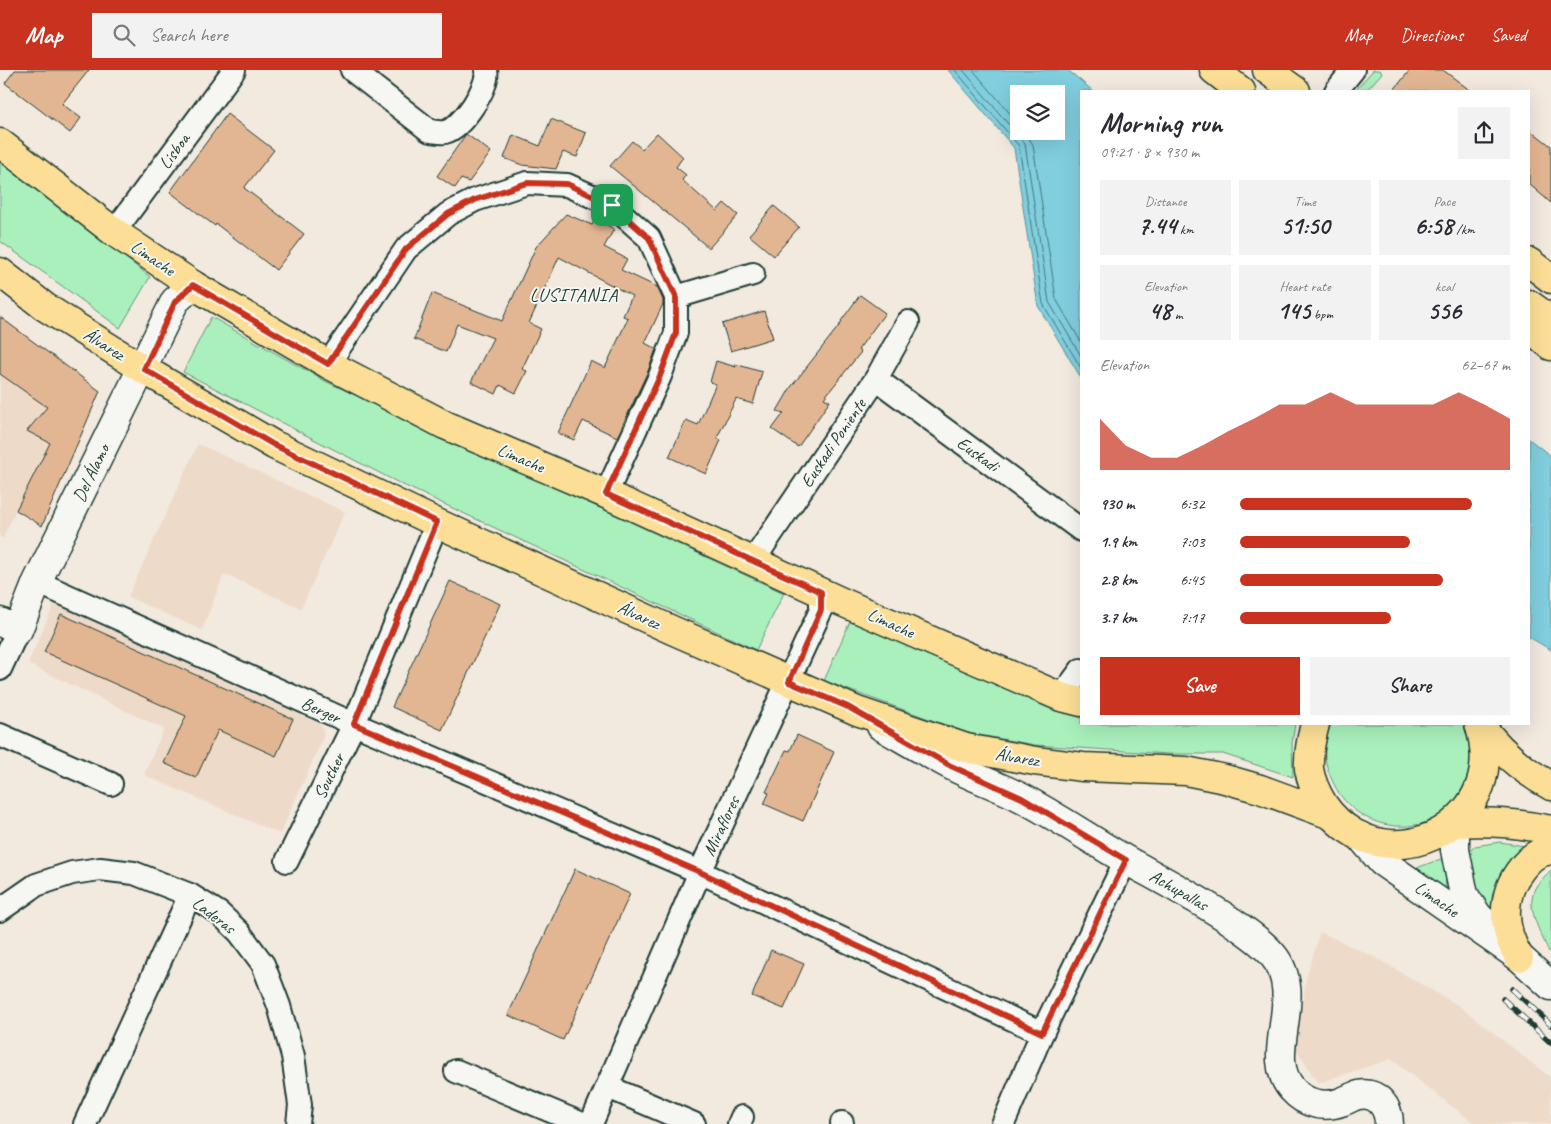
<!DOCTYPE html>
<html lang="en">
<head>
<meta charset="utf-8">
<style>
  body { margin:0; font-family:Caveat,sans-serif; background:#f2f2f3; color:#2b2b33; height:100vh; display:flex; flex-direction:column; font-size:19px; white-space:nowrap }
  * { box-sizing:border-box; margin:0 }
  p { font-size:16px; color:#7c7c81 }
  .icon { flex:none; width:28px; height:28px; fill:none; stroke:currentColor; stroke-width:2; stroke-linecap:round; stroke-linejoin:round }
  .map { position:relative; flex:1; overflow:hidden }
  .sheet { position:absolute; left:1080px; top:20px; width:450px; height:635px; display:flex; flex-direction:column; background:#fff; border-radius:0px; box-shadow:0 5px 20px #0002 }
  .sheet>* { flex:none }
  .fabs { position:absolute; left:1010px; top:15px; display:grid; gap:10px }
  .fabs a { display:grid; place-items:center; width:55px; height:55px; border-radius:0px; background:#fff; box-shadow:0 5px 20px #0002; font-size:25px }
  .pin { position:absolute; display:grid; place-items:center; width:42px; height:42px; color:#fff; margin:-21px; border-radius:10px; box-shadow:0 2px 8px #0006 }
  .round { display:grid; place-items:center; flex:none; width:52px; height:52px; border-radius:0px; background:#f2f2f3 }
  .headline { display:flex; align-items:center; justify-content:space-between; height:85px; padding:0 20px }
  h1 { font-size:28px; font-weight:700; line-height:38px }
  .figures { display:grid; grid-template-columns:repeat(3,1fr); gap:8px; height:85px; padding:5px 20px }
  .figures div { display:grid; align-content:center; border-radius:0px; background:#f2f2f3; text-align:center }
  .figures b { font-size:25px; font-weight:700 }
  .figures small { font-size:14px; font-weight:400 }
  .figures p { font-size:14px }
  .chart { height:140px; padding:10px 20px }
  .chart p { display:flex; justify-content:space-between }
  .chart svg { width:100%; height:90px; margin-top:5px; fill:#c8321e; opacity:.7 }
  .action { display:flex; gap:10px; margin-top:auto; padding:10px 20px }
  .action a { flex:1; height:58px; border-radius:0px; background:#c8321e; color:#fff; font-size:20px; font-weight:700; line-height:58px; text-align:center }
  .action a+a { background:#f2f2f3; color:#2b2b33 }
  ul { padding:0 20px; list-style:none; font-size:16px }
  li { display:grid; grid-template-columns:80px 60px 1fr; align-items:center; height:38px }
  li i { height:12px; border-radius:6px; background:#c8321e }
  header { display:flex; align-items:center; gap:30px; box-sizing:border-box; height:70px; padding:0 25px; background:#c8321e; color:#fff }
  header strong { font-size:24px }
  nav { display:flex; gap:28px; margin-inline-start:auto; font-size:18px }
  .search { width:350px; height:45px; background:#f2f2f3; display:flex; align-items:center; gap:12px; box-sizing:border-box; padding:0 18px; border-radius:0px; color:#7c7c81; font-size:19px }
  .map>svg:first-child { display:block }
  .built { fill:#eedac8 }
  .green { fill:#a9f0bd; stroke:#649678 }
  .water { fill:#81cedf; stroke:#5a949b; fill-rule:evenodd }
  .lines { fill:none; stroke-linecap:round; stroke-linejoin:round }
  .shore { stroke:#467778; stroke-width:1 }
  .building { fill:#e3b693; stroke:#1f3d34 }
  .street-casing { stroke:#1f3d34; stroke-width:26 }
  .secondary-casing { stroke:#1f3d34; stroke-width:31 }
  .primary-casing { stroke:#1f3d34; stroke-width:31 }
  .highway-casing { stroke:#1f3d34; stroke-width:31 }
  .street { stroke:#f6f6f2; stroke-width:22 }
  .secondary { stroke:#f6f6f2; stroke-width:28 }
  .primary { stroke:#fcde96; stroke-width:28 }
  .highway { stroke:#fcde96; stroke-width:28 }
  .rail-casing { stroke:#1f3d34; stroke-width:5.5 }
  .rail { stroke:#f6f6f2; stroke-width:4; stroke-dasharray:11; stroke-linecap:butt }
  .route-casing { stroke:#fff; stroke-width:10 }
  .route { stroke:#c8321e; stroke-width:6 }
  .labels { text-anchor:middle; dominant-baseline:central; stroke-width:4; stroke-linejoin:round; paint-order:stroke }
  .street-label { font-size:18px; fill:#1f3d34; stroke:#f6f6f2 }
  .neighbourhood-label { font-size:19px; letter-spacing:1px; fill:#1f3d34; stroke:#f6f6f2 }
</style>
</head>
<body>
<header>
<strong>Map</strong>
<div class="search"><svg class="icon" aria-label="search" viewBox="0 0 24 24"><circle cx="10" cy="10" r="6"/><path d="M15 15l6 6"/></svg>Search here</div>
<nav><a>Map</a><a>Directions</a><a>Saved</a></nav>
</header>
<div class="map">
<svg width="1551" height="1054" viewBox="0 0 1551 1054">
  <rect width="100%" height="100%" fill="#f2e9df"/>
  <filter id="ink" filterUnits="userSpaceOnUse"><feTurbulence type="fractalNoise" baseFrequency=".02" numOctaves="2"/><feDisplacementMap in="SourceGraphic" scale="10" xChannelSelector="R" yChannelSelector="G"/><feConvolveMatrix kernelMatrix="1 2 1 2 8 2 1 2 1" color-interpolation-filters="sRGB"/></filter>
  <g filter="url(#ink)">
    <g class="built">
      <polygon points="0,246 100,321 16,440 3,468 0,467"/>
      <polygon points="198,374 345,442 301,538 224,504 202,560 128,527"/>
      <polygon points="54,534 321,654 324,665 280,764 144,705 164,659 28,594"/>
      <polygon points="1320,862 1376,888 1459,936 1551,1008 1551,1054 1475,1054 1391,989 1318,1013 1296,979 1306,909"/>
    </g>
    <g class="green">
      <polygon points="1373,0 1379,0 1382,3 1366,21 1355,21"/>
      <polygon points="0,89 150,207 120,258 0,171"/>
      <polygon points="211,247 325,311 784,523 756,580 401,414 183,302"/>
      <polygon points="851,549 994,613 1059,640 1081,644 1081,654 1295,654 1292,673 1293,707 1223,684 1168,684 1035,675 968,663 824,611"/>
      <path d="M1331,654h139c2,7 5,15 6,22 0,7 -3,15 -5,22 -1,6 -1,13 -4,19 -29,55 -109,51 -134,-5 -6,-12 -10,-26 -8,-40 1,-6 4,-12 6,-18z"/>
      <polygon points="1500,772 1530,777 1494,851 1472,824 1468,783 1475,776"/>
      <polygon points="1441,789 1445,792 1446,821 1416,801 1419,797"/>
      <path d="M1551,800v79l-2,3c-8,-19 -26,-47 -12,-67 4,-6 10,-10 14,-15z"/>
    </g>
    <g class="water">
      <path d="M948,0h120l25,21h-12v287l-43,-72 -24,-158zM1019,24h37v37h-37z"/>
      <polygon points="1529,369 1551,386 1551,580 1529,567"/>
    </g>
    <g class="lines">
      <g class="shore">
        <polyline points="955,0 1019,76 1043,234 1081,298"/>
        <polyline points="963,0 1025,74 1049,232 1081,286"/>
        <polyline points="973,0 1019,54"/>
        <polyline points="1025,61 1033,75 1056,229 1081,272"/>
      </g>
    </g>
    <g class="building">
      <polygon points="15,0 89,0 62,34 81,48 70,63 5,13"/>
      <polygon points="1410,0 1443,0 1471,21 1393,21"/>
      <polygon points="227,44 274,80 244,118 304,164 276,200 216,154 215,156 170,122"/>
      <polygon points="551,49 586,63 577,87 563,82 556,99 522,95 504,88 513,65 540,76"/>
      <polygon points="1529,59 1551,76 1551,133 1529,114"/>
      <polygon points="657,63 683,87 676,97 686,105 682,110 717,141 724,133 738,145 709,178 610,96 632,71 642,79"/>
      <polygon points="466,64 491,82 469,112 461,109 455,118 437,106"/>
      <polygon points="774,136 799,157 774,186 749,165"/>
      <polygon points="566,144 592,155 595,149 614,159 604,177 627,189 621,200 657,217 663,230 663,234 645,273 656,279 648,301 617,367 583,351 574,370 558,363 591,291 605,298 628,248 623,246 632,226 559,187 529,253 541,259 522,299 527,301 516,323 500,315 496,324 471,312 493,268 457,254 446,282 414,269 432,223 502,251 536,177"/>
      <polygon points="860,225 885,243 858,280 861,282 824,328 830,331 798,377 772,359 784,343 777,341 791,317 842,252 841,251"/>
      <polygon points="764,241 773,268 731,281 722,254"/>
      <polygon points="0,247 100,321 42,456 16,440 50,373 27,361 47,337 0,304"/>
      <polygon points="716,291 736,297 735,294 762,302 753,334 736,329 717,368 721,370 706,404 669,387 686,350 698,355 716,314 710,312"/>
      <polygon points="450,511 500,534 442,660 392,637"/>
      <polygon points="61,544 293,649 276,686 218,660 196,708 164,693 186,646 44,582"/>
      <polygon points="797,665 834,682 803,751 764,734 769,723 766,722 786,680 790,681"/>
      <polygon points="575,799 630,824 563,970 508,945"/>
      <polygon points="771,880 804,894 784,939 752,926"/>
    </g>
    <g class="lines">
      <g class="street-casing">
        <g id="street">
          <path d="M352,0l78,61c4,0 11,2 15,1 17,-4 45,-46 41,-62"/>
          <polyline points="1336,21 1353,0"/>
          <polyline points="114,162 234,0"/>
          <polyline points="676,227 753,204"/>
          <polyline points="328,294 406,179 448,144 475,130 527,113 567,115 612,135 649,168 676,227 676,263 660,306 606,424"/>
          <polyline points="876,309 1081,460"/>
          <polyline points="753,491 876,309 908,252"/>
          <polyline points="37,512 354,654 700,802 1042,963"/>
          <polyline points="0,599 18,560"/>
          <polyline points="1061,627 1081,600"/>
          <polyline points="0,665 111,714"/>
          <polyline points="287,791 354,654 437,453"/>
          <polyline points="0,840 36,815 72,803 100,799 134,803 190,825 219,843 239,862 263,894 279,936 293,986 300,1035 298,1054"/>
          <polyline points="456,1001 582,1054"/>
          <polyline points="608,1017 694,1054"/>
          <polyline points="85,1054 190,825"/>
          <polyline points="591,1054 700,802 821,540 821,522"/>
          <polyline points="739,1054 742,1047"/>
          <polyline points="842,1054 842,1053"/>
          <polyline points="1003,1054 1042,963 1126,790"/>
        </g>
      </g>
      <g class="secondary-casing">
        <g id="secondary">
          <polyline points="0,552 18,560 37,512 175,231 193,215"/>
          <path d="M881,656c23,13 46,27 69,39 24,13 49,21 72,33 36,19 69,42 104,62 36,20 71,38 105,61 14,10 30,20 41,33 37,43 -12,101 21,136 12,14 32,18 48,12 6,-2 12,-6 18,-7 18,-4 30,12 30,29"/>
          <polyline points="1455,753 1455,780 1464,825 1478,846 1519,887 1551,916"/>
          <polyline points="1360,766 1382,792 1519,887"/>
        </g>
      </g>
      <g class="primary-casing">
        <g id="primary">
          <polyline points="1214,0 1241,21"/>
          <polyline points="1267,0 1296,21"/>
          <polyline points="0,73 114,162 193,215 328,294 445,355 606,424 842,532 1061,627 1081,632"/>
          <polyline points="1529,192 1551,209"/>
          <polyline points="0,202 45,237 143,299 274,375 437,453 672,560 857,641 966,678 1035,691 1083,697 1186,701 1225,709 1260,719 1331,745"/>
          <polyline points="1529,234 1551,250"/>
          <path d="M1315,654c-4,15 -7,29 -6,45 2,12 8,25 14,35 35,52 104,53 143,6 21,-26 23,-55 13,-86"/>
        </g>
      </g>
      <g class="highway-casing">
        <g id="highway">
          <polyline points="1529,257 1551,276"/>
          <path d="M1480,654c19,27 42,46 71,62"/>
          <path d="M1455,753c33,-2 64,0 96,7"/>
          <path d="M1519,887c-17,-28 -19,-62 3,-89 4,-4 8,-10 14,-13 4,-3 10,-4 15,-5"/>
        </g>
      </g>
      <use href="#street" class="street"/>
      <use href="#secondary" class="secondary"/>
      <use href="#primary" class="primary"/>
      <use href="#highway" class="highway"/>
      <g class="rail-casing">
        <g id="rail">
          <polyline points="1512,919 1551,955"/>
          <polyline points="1503,929 1551,973"/>
        </g>
      </g>
      <use href="#rail" class="rail"/>
    </g>
  </g>
  <g class="lines" filter="url(#ink)">
    <g class="route-casing">
      <polygon id="route" points="527,113 567,114 612,135 649,168 676,227 676,263 660,306 606,424 821,522 821,540 789,612 848,637 951,696 1022,728 1126,790 1042,963 700,802 354,654 437,452 274,375 144,299 175,232 193,215 328,294 406,179 448,144 475,130"/>
    </g>
    <use href="#route" class="route"/>
  </g>
  <g class="labels">
    <g class="street-label">
      <text transform="translate(174 81) rotate(-54)">Lisboa</text>
      <text transform="translate(153 188) rotate(34)">Limache</text>
      <text transform="translate(104 274) rotate(32)">Álvarez</text>
      <text transform="translate(833 373) rotate(-56)">Euskadi Poniente</text>
      <text transform="translate(978 384) rotate(36)">Euskadi</text>
      <text transform="translate(521 388) rotate(23)">Limache</text>
      <text transform="translate(91 403) rotate(-64)">Del Álamo</text>
      <text transform="translate(639 545) rotate(25)">Álvarez</text>
      <text transform="translate(891 553) rotate(24)">Limache</text>
      <text transform="translate(321 640) rotate(24)">Berger</text>
      <text transform="translate(1017 687) rotate(9)">Álvarez</text>
      <text transform="translate(329 706) rotate(-64)">Souther</text>
      <text transform="translate(721 756) rotate(-65)">Miraflores</text>
      <text transform="translate(1179 820) rotate(30)">Achupallas</text>
      <text transform="translate(1437 829) rotate(35)">Limache</text>
      <text transform="translate(214 845) rotate(37)">Laderas</text>
    </g>
    <g class="neighbourhood-label">
      <text x="574" y="225">LUSITANIA</text>
    </g>
  </g>
</svg>
<div class="fabs">
<a><svg class="icon" aria-label="layers" viewBox="0 0 24 24"><path d="M12 4l9 5-9 5-9-5zM3 14l9 5 9-5"/></svg></a>
</div>
<div class="pin" style="left:612px;top:135px;background:#1e9e55"><svg class="icon" aria-label="arrive" viewBox="0 0 24 24"><path d="M6 21V4h12l-3 4 3 4H6"/></svg></div>
<section class="sheet">
<div class="headline"><div><h1>Morning run</h1><p>09:21 · 8 × 930 m</p></div><a class="round"><svg class="icon" aria-label="share" viewBox="0 0 24 24"><path d="M12 15V3M7 8l5-5 5 5M5 13v7h14v-7"/></svg></a></div>
<div class="figures">
<div><p>Distance</p><b>7.44<small> km</small></b></div>
<div><p>Time</p><b>51:50</b></div>
<div><p>Pace</p><b>6:58<small> /km</small></b></div>
</div>
<div class="figures">
<div><p>Elevation</p><b>48<small> m</small></b></div>
<div><p>Heart rate</p><b>145<small> bpm</small></b></div>
<div><p>kcal</p><b>556</b></div>
</div>
<div class="chart"><p><span>Elevation</span>62–67 m</p>
<svg viewBox="0 0 160 44" preserveAspectRatio="none"><path d="M0 44V19L10 32L20 38L30 38L40 32L50 25L60 19L70 12L80 12L90 6L100 12L110 12L120 12L130 12L140 6L150 12L160 19V44z"/></svg>
</div>
<ul>
<li><b>930 m</b>6:32<i style="width:86%"></i></li>
<li><b>1.9 km</b>7:03<i style="width:63%"></i></li>
<li><b>2.8 km</b>6:45<i style="width:75%"></i></li>
<li><b>3.7 km</b>7:17<i style="width:56%"></i></li>
</ul>
<div class="action"><a>Save</a><a>Share</a></div>
</section>
</div>
</body>
</html>
